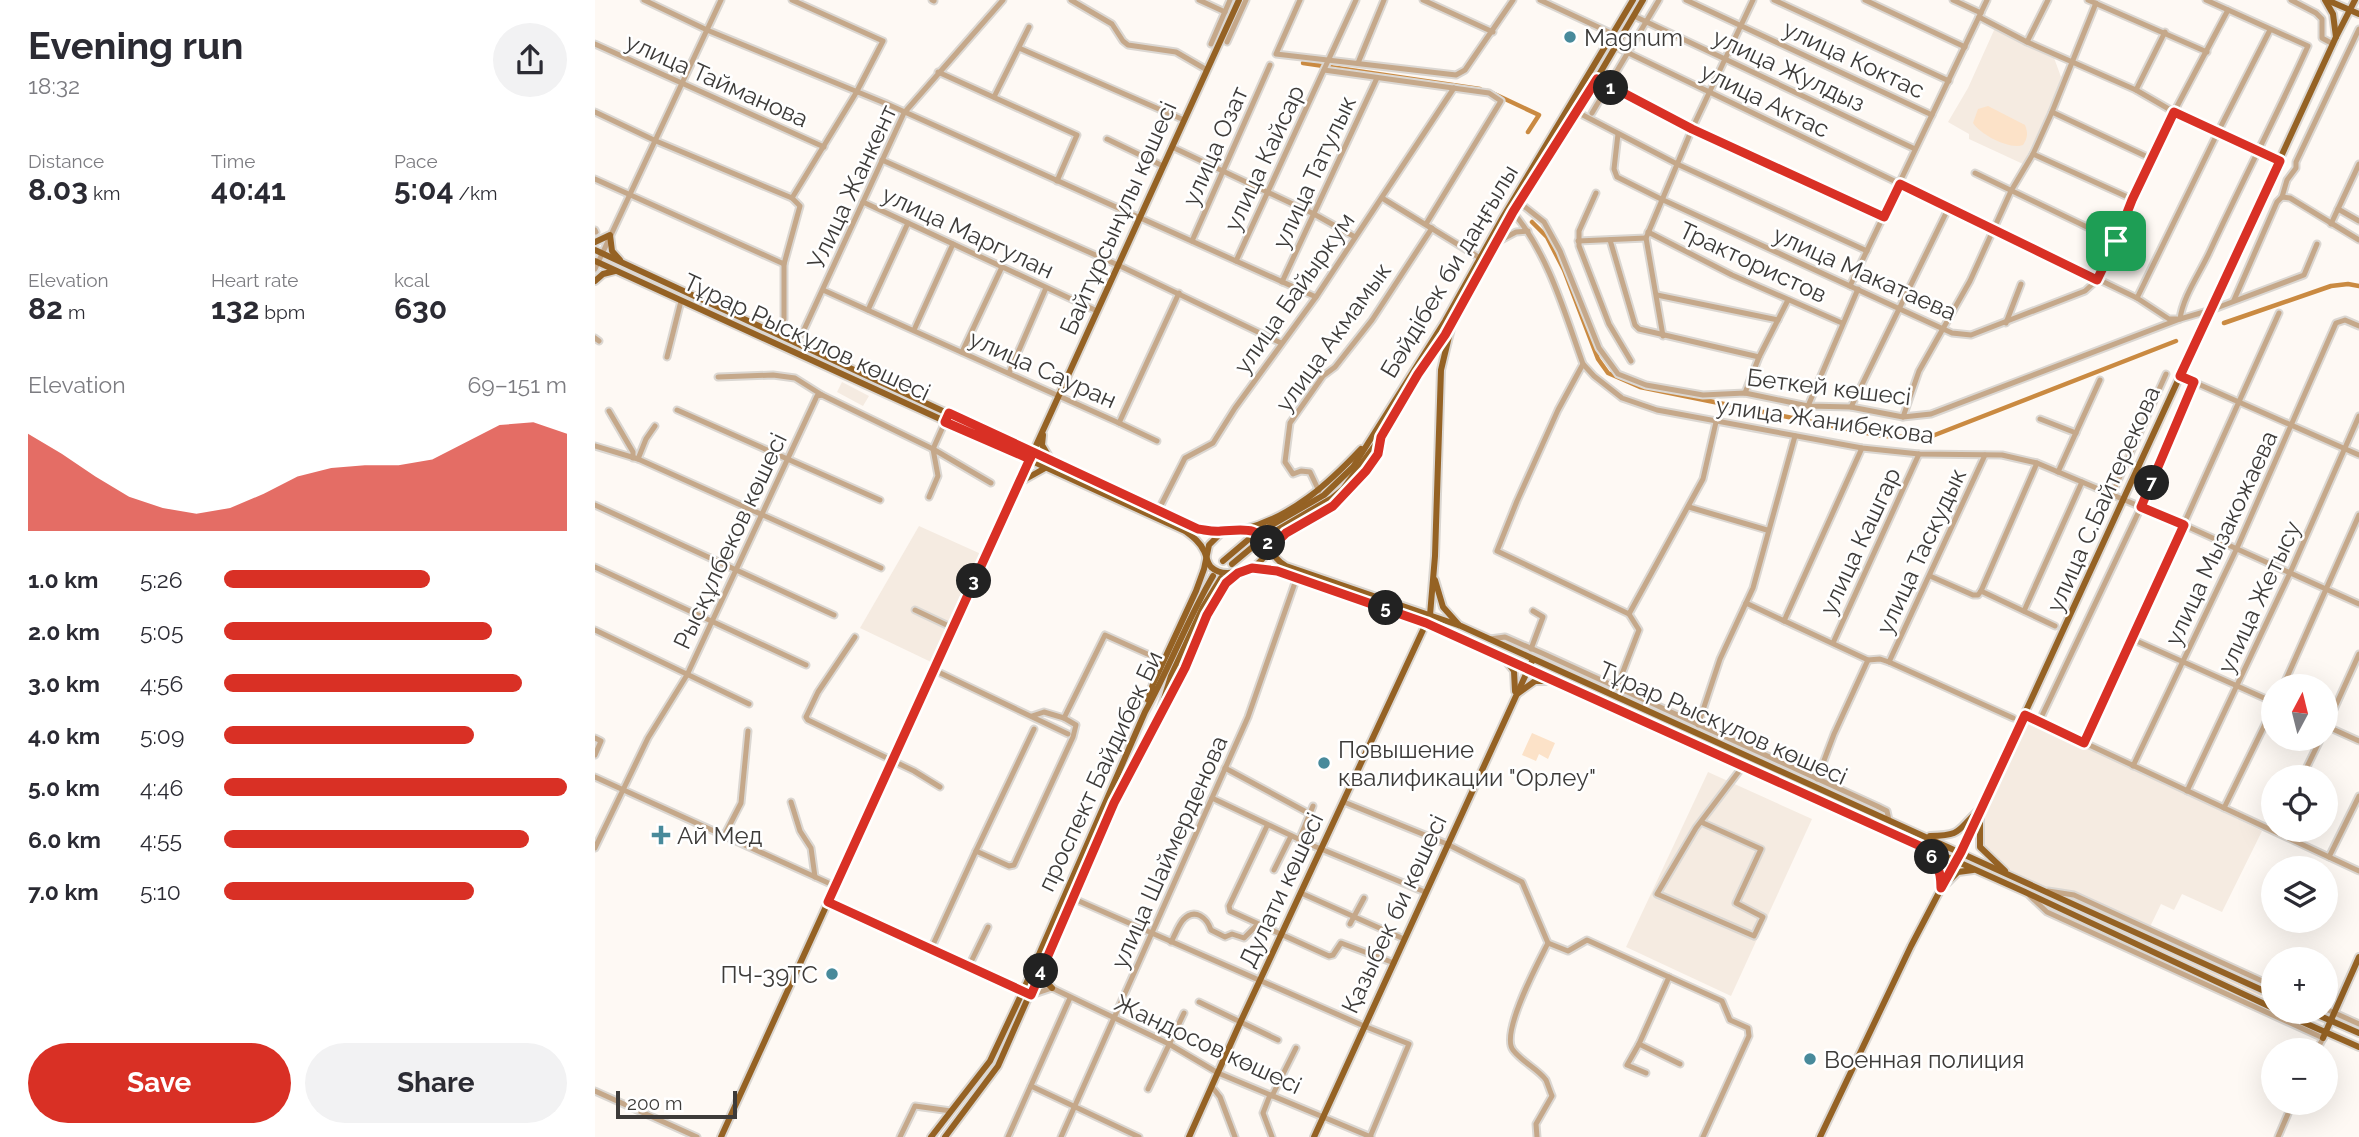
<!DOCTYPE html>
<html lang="en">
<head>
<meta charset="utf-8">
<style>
  body { margin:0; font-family:Raleway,sans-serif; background:#f2f2f3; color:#2b2b33; height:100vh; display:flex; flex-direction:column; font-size:26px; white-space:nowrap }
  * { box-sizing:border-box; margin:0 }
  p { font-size:23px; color:#7c7c81 }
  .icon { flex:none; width:38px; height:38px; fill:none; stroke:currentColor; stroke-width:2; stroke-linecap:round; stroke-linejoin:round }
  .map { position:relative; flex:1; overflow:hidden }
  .details { display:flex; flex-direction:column; background:#fff; width:595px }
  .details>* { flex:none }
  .needle { width:46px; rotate:7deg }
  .controls { position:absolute; left:1666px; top:674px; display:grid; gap:14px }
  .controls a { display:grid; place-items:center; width:77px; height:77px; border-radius:50%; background:#fff; box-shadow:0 7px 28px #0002; font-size:35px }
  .scale { position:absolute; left:21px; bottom:18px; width:121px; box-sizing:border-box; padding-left:7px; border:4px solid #3d3b39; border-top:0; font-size:19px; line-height:24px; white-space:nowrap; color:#3d3b39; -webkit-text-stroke:5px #fff; paint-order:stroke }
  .pin { position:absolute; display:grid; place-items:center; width:60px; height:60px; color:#fff; margin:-30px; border-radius:14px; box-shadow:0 4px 10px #0006 }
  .km { position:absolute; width:35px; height:35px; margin:-18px; border-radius:50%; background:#222; color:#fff; font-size:19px; line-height:35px; text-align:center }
  .round { display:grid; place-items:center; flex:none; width:74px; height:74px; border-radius:37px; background:#f2f2f3 }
  .headline { display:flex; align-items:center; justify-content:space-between; height:119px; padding:0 28px }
  h1 { font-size:38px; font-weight:700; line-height:52px }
  .figures { display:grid; grid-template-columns:repeat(3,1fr); gap:10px; height:119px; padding:7px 28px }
  .figures div { display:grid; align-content:center }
  .figures b { font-size:30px; font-weight:700 }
  .figures small { font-size:19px; font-weight:400 }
  .figures p { font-size:19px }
  .chart { height:196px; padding:14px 28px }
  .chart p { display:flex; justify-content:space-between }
  .chart svg { width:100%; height:126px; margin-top:7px; fill:#d93025; opacity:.7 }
  .primary-button { display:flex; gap:14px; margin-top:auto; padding:14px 28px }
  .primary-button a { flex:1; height:80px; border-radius:42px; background:#d93025; color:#fff; font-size:28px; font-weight:700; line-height:80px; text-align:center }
  .primary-button a+a { background:#f2f2f3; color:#2b2b33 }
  ul { padding:0 28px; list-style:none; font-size:23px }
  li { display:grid; grid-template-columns:112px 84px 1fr; align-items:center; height:52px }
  li i { height:18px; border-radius:9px; background:#d93025 }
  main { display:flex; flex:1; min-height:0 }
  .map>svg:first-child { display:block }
  .built { fill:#f5ebe1 }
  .green { fill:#fce2c8 }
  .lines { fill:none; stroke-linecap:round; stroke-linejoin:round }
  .canal { stroke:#ca8a41; stroke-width:4.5 }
  .minor-casing { stroke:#dbd7d2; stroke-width:9 }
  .major-casing { stroke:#dbd7d2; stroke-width:10 }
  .minor { stroke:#c5a88a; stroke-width:5 }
  .major { stroke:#956224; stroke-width:6 }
  .route-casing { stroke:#fff; stroke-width:14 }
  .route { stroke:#d93025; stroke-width:9 }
  .poi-dot { fill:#488a9b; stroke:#fff; stroke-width:2.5 }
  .labels { text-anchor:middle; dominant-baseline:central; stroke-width:5; stroke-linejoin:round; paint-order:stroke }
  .poi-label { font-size:24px; fill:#3d3b39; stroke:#fff; text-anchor:start }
  .street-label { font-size:24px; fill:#3d3b39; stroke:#fff }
</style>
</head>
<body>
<main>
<section class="details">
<div class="headline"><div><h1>Evening run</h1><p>18:32</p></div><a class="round"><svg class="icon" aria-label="share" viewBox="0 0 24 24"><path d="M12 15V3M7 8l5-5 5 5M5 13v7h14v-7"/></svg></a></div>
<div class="figures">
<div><p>Distance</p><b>8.03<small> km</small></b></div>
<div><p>Time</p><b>40:41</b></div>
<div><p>Pace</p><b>5:04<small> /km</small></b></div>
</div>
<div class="figures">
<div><p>Elevation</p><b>82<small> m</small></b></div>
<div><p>Heart rate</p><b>132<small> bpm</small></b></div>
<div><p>kcal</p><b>630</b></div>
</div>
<div class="chart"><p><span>Elevation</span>69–151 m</p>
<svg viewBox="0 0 160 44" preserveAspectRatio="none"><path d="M0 44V10L10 17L20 25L30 32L40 36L50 38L60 36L70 31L80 25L90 22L100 21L110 21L120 19L130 13L140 7L150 6L160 10V44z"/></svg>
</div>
<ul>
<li><b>1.0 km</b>5:26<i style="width:60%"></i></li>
<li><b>2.0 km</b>5:05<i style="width:78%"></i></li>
<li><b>3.0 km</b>4:56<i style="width:87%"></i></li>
<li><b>4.0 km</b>5:09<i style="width:73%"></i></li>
<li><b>5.0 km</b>4:46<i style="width:100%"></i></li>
<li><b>6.0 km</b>4:55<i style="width:89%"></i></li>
<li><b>7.0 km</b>5:10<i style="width:73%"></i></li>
</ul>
<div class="primary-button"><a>Save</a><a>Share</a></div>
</section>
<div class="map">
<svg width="1764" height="1137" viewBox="0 0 1764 1137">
  <rect width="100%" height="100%" fill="#fef9f4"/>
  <g class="built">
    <polygon points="1400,28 1458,55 1466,77 1460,97 1428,164 1374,139 1374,134 1353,122 1373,88"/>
    <polygon points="247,382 274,396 268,406 242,392"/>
    <polygon points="324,526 386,554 336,662 265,628"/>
    <polygon points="1433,721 1441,721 1667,831 1627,912 1587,894 1579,910 1566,904 1552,933 1409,868 1387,852 1382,845 1381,833"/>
    <polygon points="1113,772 1217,819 1136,996 1031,947"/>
  </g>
  <g class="green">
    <path d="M1393,106l37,19c3,8 3,12 -2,20 -13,5 -42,-10 -50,-22l5,-14z"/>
    <polygon points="11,260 268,377 266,381 9,263"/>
    <polygon points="845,620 932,659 931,663 843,623"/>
    <polygon points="947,665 1158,761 1157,766 945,670"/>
    <polygon points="937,733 960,743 953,759 944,754 941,761 927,755"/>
    <polygon points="1174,769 1359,853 1357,857 1172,773"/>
    <polygon points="1380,862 1667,993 1666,996 1379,866"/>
  </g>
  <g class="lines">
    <g class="canal">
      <polyline points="708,63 885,89"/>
      <polyline points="893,91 944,115 933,132"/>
      <polyline points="937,222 952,237 969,270 1003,359 1013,373 1045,387 1287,436 1332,438 1581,341"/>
      <polyline points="1629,323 1736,286 1753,284 1764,286"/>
    </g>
    <g class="minor-casing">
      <g id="minor">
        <polyline points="49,0 112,30 292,104 721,297"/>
        <polyline points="337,0 339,1"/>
        <polyline points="476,0 517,24 528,41 533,45 581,52 612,70"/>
        <polyline points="604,0 630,12"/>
        <polyline points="705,0 681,54 861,75 870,70 918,0"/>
        <polyline points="828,0 898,32"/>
        <polyline points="945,0 1018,34"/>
        <polyline points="1091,0 1337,115"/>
        <polyline points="1179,0 1354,81"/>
        <polyline points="1270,0 1370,47"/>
        <polyline points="1358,0 1386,13"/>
        <polyline points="1493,0 1612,52"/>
        <polyline points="1696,0 1721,13 1727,19 1727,38 1738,44"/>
        <polyline points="1039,16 1320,149"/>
        <polyline points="1384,17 1432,42 1541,90 1579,112 1685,161"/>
        <polyline points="632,42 651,0"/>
        <polyline points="1432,42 1453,0"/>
        <polyline points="0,44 229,147"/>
        <polyline points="616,44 635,0"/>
        <polyline points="1021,47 1542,298 1574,319 1582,319"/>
        <polyline points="424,48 589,120"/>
        <polyline points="763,63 789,0"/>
        <polyline points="729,70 894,93 906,101 831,224"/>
        <polyline points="343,72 482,135 462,181"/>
        <polyline points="1002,79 1097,129 1289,217"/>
        <polyline points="1541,90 1570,32"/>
        <polyline points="399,97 434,27"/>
        <polyline points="0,112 61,141 197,198 205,206 189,264 189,319"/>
        <polyline points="982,112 1082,164 1272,251"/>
        <polyline points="1457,112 1557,159"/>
        <polyline points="997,113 1064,0"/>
        <polyline points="1023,134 1019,169 1022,177 1066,199 1357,333 1376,335 1490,291 1502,280 1579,112 1633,10"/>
        <polyline points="512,139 568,166"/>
        <polyline points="577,147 719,214 760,237"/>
        <polyline points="1438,154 1537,199"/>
        <polyline points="287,160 523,265 686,343"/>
        <polyline points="1380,173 1521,241"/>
        <polyline points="0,179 189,264"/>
        <polyline points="1001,193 984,231 984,246 1014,324 1036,361"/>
        <polyline points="1687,197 1692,180 1701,168 1701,162 1764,29"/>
        <polyline points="197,198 261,93 288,41 197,0"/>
        <polyline points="787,198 885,258"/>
        <polyline points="268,202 502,311"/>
        <polyline points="925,203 949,222 965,251 1004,348 1023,374 1051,385 1108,395 1150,393 1213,406 1256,407 1308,417 1336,414 1585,319 1616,310 1709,275 1722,244"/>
        <polyline points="1743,209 1764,221"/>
        <path d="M918,212c36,44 51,99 70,152l11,12 28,22 35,12 205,38 57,6 83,1 35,8 147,62 175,79"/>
        <polyline points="1736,224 1764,164"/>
        <polyline points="0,230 1,232"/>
        <polyline points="1053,232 1137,275 1247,323"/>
        <polyline points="1015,240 1040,325 1044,329 1164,357"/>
        <polyline points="597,241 675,65"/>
        <polyline points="983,241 1051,238"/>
        <polyline points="902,242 921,232 933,231"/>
        <polyline points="641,261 761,0"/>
        <polyline points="0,269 126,0"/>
        <polyline points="687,282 782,78"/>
        <polyline points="1255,286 1392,0"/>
        <polyline points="228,290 524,423 584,293"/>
        <polyline points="1062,295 1183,320"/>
        <polyline points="1542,298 1623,132 1675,30"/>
        <polyline points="1639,300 1682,202 1687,197 1695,198 1764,240"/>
        <polyline points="273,310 313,223"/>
        <path d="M1585,319c3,-23 20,-46 30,-68 32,-69 67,-136 98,-205l-102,-46"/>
        <polyline points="1411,323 1426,284"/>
        <polyline points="319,330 358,244"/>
        <polyline points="207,334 309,113 408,0"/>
        <polyline points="1068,336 1051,238 1097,129 1158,0"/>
        <polyline points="0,338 4,341"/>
        <polyline points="367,352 407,267"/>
        <polyline points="72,357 86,301"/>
        <polyline points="988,364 963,410 922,501 902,551 1034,614"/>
        <polyline points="414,373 451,288"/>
        <polyline points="1585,376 1764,455"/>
        <polyline points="123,377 178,375 200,378 227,395"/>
        <polyline points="1150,393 1164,357 1193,300"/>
        <polyline points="1213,406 1263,289"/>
        <polyline points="1256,407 1354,207"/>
        <polyline points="82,410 285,500"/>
        <polyline points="14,411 38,452 38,458"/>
        <polyline points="1308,417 1324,371 1375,281 1416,191 1438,154 1457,112 1501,3"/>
        <polyline points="1445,419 1481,433"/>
        <polyline points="524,423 562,441"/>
        <polyline points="0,446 43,459 286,568"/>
        <polyline points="43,459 51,439 60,426"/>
        <polyline points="1463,472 1505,380"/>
        <polyline points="724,491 715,472 706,471 698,474 690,462 695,423 728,376 740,367 777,320 837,228"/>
        <polyline points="1517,494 1571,374"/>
        <polyline points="334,497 343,476 338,449 396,483"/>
        <polyline points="0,505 239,615"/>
        <polyline points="1094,507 1172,530"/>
        <polyline points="564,509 590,458 618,443 640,408 721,297 859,88"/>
        <polyline points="0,567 211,665"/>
        <polyline points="1335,576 1378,595 1383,595 1386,591"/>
        <polyline points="1386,591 1442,463"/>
        <polyline points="1386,591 1460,626"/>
        <polyline points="1151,603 1273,660 1285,659 1294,662 1418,718"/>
        <polyline points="320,610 358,628"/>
        <polyline points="1429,611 1487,482"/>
        <polyline points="1189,621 1267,448"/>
        <polyline points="0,630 154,704"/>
        <polyline points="260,637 223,692 211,717 213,720 319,771 345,787"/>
        <polyline points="895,639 910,637 949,654 1282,806 1292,811 1294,820"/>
        <polyline points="1537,639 1678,702"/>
        <polyline points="1238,643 1324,454"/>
        <polyline points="936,649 948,617 938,611"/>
        <polyline points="1294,662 1390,455"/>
        <polyline points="339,670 473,734"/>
        <polyline points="1688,686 1764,515"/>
        <polyline points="1022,687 1044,630 1034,614 1108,479 1121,422"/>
        <polyline points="1430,715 1764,871"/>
        <polyline points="437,716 449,712 469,718 510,635 568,661"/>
        <polyline points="1444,722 1546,507 1599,382"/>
        <polyline points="1103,725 1125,659 1158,588 1200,436"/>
        <polyline points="1731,726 1764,741"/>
        <polyline points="1731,727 1764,654"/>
        <polyline points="0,738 6,741 0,755"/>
        <polyline points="1489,743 1537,639 1684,313"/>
        <polyline points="1538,766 1642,548 1741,323 1750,320 1764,326"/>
        <polyline points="630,768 715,814"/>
        <polyline points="0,777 240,886"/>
        <polyline points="1707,777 1726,738"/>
        <polyline points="1222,779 1239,734 1273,660"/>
        <polyline points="1592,791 1695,573 1764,416"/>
        <polyline points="617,798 714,844 830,892"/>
        <polyline points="196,802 205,831 216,848 220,877"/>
        <polyline points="749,802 852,844 927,882 953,943 973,951 992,940 1127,1001 1135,1020 1153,1028 1154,1036 1108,1137"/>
        <polyline points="1629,808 1678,708"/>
        <polyline points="1106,822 1166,849 1141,903 1168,917 1159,936 1062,894 1101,828 1148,766"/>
        <polyline points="672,826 634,906 635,911 734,956 738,955 746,943 799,963"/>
        <polyline points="129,836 146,803 153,731"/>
        <polyline points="704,840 718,806"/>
        <polyline points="0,848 53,738 92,675 222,396 227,395 338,449 354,413"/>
        <polyline points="381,851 439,729"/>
        <polyline points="1734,857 1764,796"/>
        <polyline points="679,870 696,836"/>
        <polyline points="1453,891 1479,895 1678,986"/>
        <polyline points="706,893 809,939"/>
        <polyline points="1435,896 1452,912 1728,1038 1722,1050"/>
        <polyline points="477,898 769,1026 814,1044 775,1137"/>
        <polyline points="233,902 436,995 457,988 574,1044 623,1073 776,1137"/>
        <polyline points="755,924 769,898"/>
        <path d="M576,942c4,-7 7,-16 12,-22 12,-13 24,-2 28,10l14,7 7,-3 12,4 13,-13"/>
        <polyline points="336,949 381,851 414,866 419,865 478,737 481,725 469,718"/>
        <polyline points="374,966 393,927"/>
        <polyline points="1074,977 1044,1044 1085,1064"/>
        <polyline points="604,1002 683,1040"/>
        <polyline points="1731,1009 1764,1024"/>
        <polyline points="1044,1044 1032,1065 1051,1073"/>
        <polyline points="436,1086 544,1137"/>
        <polyline points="617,1087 625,1097 640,1137"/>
        <polyline points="553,1089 589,1013"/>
        <polyline points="0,1091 102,1137"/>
        <polyline points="675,1095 668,1113 677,1137"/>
        <polyline points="677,1096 701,1048"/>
        <polyline points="305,1137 320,1106 356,1111"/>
        <polyline points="413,1137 475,998"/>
        <polyline points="466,1137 653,717 702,577"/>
        <path d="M942,1137l-1,-13 16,-28c-2,-5 -4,-11 -6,-16 -8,-11 -24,-18 -33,-30 -13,-17 26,-89 35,-107"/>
        <polyline points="1683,1137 1698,1102"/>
      </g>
    </g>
    <g class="major-casing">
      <g id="major">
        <polyline points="1730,0 1738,14 1741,37"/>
        <polyline points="1732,0 1764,14"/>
        <polyline points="0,242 15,235 17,251 25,260"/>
        <path d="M0,250l603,279c7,1 15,3 22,2 14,0 32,-5 43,6 12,11 6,19 23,29l175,60 812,369"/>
        <path d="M0,261l590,270c8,6 15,11 19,20 3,6 3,12 7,16 13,12 30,3 44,1 7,-1 15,1 22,3l149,52 599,269 248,116"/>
        <polyline points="0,281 8,274 20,271"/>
        <polyline points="448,435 447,445 456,460"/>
        <polyline points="427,481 452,467"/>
        <path d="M650,529c48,-13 83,-45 116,-80"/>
        <polyline points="670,529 729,495 758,467 850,321 908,217 1038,0"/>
        <polyline points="677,533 737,498 748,489 786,437 823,374 850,335 918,212 982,112 1048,0"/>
        <polyline points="628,561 654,539"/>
        <polyline points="637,564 661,544"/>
        <path d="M657,568c15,-9 19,-24 33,-35 14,-11 33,-16 47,-27 17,-12 51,-48 49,-69"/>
        <polyline points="840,580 848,607 864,625"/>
        <polyline points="912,662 919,671 920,691"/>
        <polyline points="922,694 940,681 952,681"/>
        <polyline points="553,700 558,684 601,591 609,569 614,545 627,532"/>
        <path d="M571,701c6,-11 13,-22 19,-33 16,-33 24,-71 53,-95"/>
        <polyline points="1385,816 1385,847 1410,871"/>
        <path d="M1335,836c33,-1 26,-5 48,-25"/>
        <polyline points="1329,849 1345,869 1346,885"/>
        <polyline points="1352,883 1363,872 1378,870"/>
        <polyline points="445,975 457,988"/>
        <polyline points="1685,1012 1764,1047"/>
        <polyline points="1716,1012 1764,1033"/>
        <polyline points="1728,1038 1764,957"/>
        <polyline points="126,1137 644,0"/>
        <path d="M336,1137l59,-76 33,-70 122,-279c25,-45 42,-92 68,-136"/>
        <polyline points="350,1137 403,1066 519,803 565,712 576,676 608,607 626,578"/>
        <polyline points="594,1137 645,1023 835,615 840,556 846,370 857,324"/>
        <polyline points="719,1137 938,659"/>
        <polyline points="1225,1137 1316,946 1372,839 1741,37 1760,0"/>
      </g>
    </g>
    <use href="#minor" class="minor"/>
    <use href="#major" class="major"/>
  </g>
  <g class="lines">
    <g class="route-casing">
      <path id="route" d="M1521,241l-19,39 -197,-96 -16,33 -192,-88 -95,-50 -84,133 -68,123 -27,39 -37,63 -3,17 -12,17 -33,35 -47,27 -15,15c-13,-23 -28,-18 -50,-17 -8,1 -15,-1 -23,-2l-165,-77 -3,7 -85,-37 4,-9 84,39 -205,450 203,93 83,-192 71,-135 22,-53 19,-32 12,-10 14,-5 25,3 149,52 494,223c15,14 21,20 21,42l20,-36 64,-137 59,28 100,-218 -43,-18 53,-125 -14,-6 100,-215 -106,-49 -42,88 -16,41"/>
    </g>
    <use href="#route" class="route"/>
  </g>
  <g class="poi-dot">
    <circle cx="975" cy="37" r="7"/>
    <circle cx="729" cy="763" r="7"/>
    <path d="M62.5 824.5h7v7h7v7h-7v7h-7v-7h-7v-7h7z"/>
    <circle cx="237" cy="974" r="7"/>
    <circle cx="1215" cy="1059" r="7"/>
  </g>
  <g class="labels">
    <g class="poi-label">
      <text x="989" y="37">Magnum</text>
      <text x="743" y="749">Повышение<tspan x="743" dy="28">квалификации "Орлеу"</tspan></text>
      <text x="82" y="835">Ай Мед</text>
      <text x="223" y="974" text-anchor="end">ПЧ-39ТС</text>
      <text x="1229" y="1059">Военная полиция</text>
    </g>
    <g class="street-label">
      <text transform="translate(1259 59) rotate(25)">улица Коктас</text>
      <text transform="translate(1194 70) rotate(25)">улица Жулдыз</text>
      <text transform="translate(122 80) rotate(24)">улица Тайманова</text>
      <text transform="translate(1170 100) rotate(26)">улица Актас</text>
      <text transform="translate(620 146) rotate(-66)">улица Озат</text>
      <text transform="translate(669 158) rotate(-65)">улица Кайсар</text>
      <text transform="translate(719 172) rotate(-65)">улица Татулык</text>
      <text transform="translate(257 187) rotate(-65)">Улица Жанкент</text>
      <text transform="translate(523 218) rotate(-66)">Байтұрсынұлы көшесі</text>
      <text transform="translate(373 232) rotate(25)">улица Маргулан</text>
      <text transform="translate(1158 262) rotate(25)">Трактористов</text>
      <text transform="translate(854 271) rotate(-59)">Бәйдібек би даңғылы</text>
      <text transform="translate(1270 273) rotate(24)">улица Макатаева</text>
      <text transform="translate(699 293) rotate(-55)">улица Байыркум</text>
      <text transform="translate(212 337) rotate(25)">Тұрар Рыскұлов көшесі</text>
      <text transform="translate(738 337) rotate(-54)">улица Акмамык</text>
      <text transform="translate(448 369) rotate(24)">улица Сауран</text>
      <text transform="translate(1234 387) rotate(7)">Беткей көшесі</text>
      <text transform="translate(1230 420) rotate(8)">улица Жанибекова</text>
      <text transform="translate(1508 499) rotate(-66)">улица С.Байтерекова</text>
      <text transform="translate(1626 538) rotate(-65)">улица Мызакожаева</text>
      <text transform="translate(135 541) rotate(-65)">Рысқұлбеков көшесі</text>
      <text transform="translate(1265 541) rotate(-65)">улица Кашгар</text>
      <text transform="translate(1326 551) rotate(-65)">улица Таскудык</text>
      <text transform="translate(1664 597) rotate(-65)">улица Жетысу</text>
      <text transform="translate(1128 723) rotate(24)">Тұрар Рыскұлов көшесі</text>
      <text transform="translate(505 771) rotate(-65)">проспект Байдибек Би</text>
      <text transform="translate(574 852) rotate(-66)">улица Шаймерденова</text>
      <text transform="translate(686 890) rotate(-65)">Дулати көшесі</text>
      <text transform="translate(799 914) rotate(-65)">Қазыбек би көшесі</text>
      <text transform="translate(613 1044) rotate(25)">Жандосов көшесі</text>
    </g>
  </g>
</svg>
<div class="controls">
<a><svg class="needle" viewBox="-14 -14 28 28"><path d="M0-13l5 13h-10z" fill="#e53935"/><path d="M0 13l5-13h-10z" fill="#7c7c81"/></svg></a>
<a><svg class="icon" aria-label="locate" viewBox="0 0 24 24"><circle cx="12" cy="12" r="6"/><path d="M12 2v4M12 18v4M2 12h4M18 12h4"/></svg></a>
<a><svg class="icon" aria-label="layers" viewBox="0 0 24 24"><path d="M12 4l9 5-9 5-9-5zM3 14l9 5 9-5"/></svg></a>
<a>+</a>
<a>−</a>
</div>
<div class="scale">200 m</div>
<div class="pin" style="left:1521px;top:241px;background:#1e9e55"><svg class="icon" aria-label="arrive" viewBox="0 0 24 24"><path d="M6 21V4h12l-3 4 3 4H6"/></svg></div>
<b class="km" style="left:1016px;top:88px">1</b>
<b class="km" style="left:673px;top:543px">2</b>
<b class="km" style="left:379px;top:581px">3</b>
<b class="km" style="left:446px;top:971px">4</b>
<b class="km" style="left:791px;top:608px">5</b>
<b class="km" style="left:1337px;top:857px">6</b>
<b class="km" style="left:1557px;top:483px">7</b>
</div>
</main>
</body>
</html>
